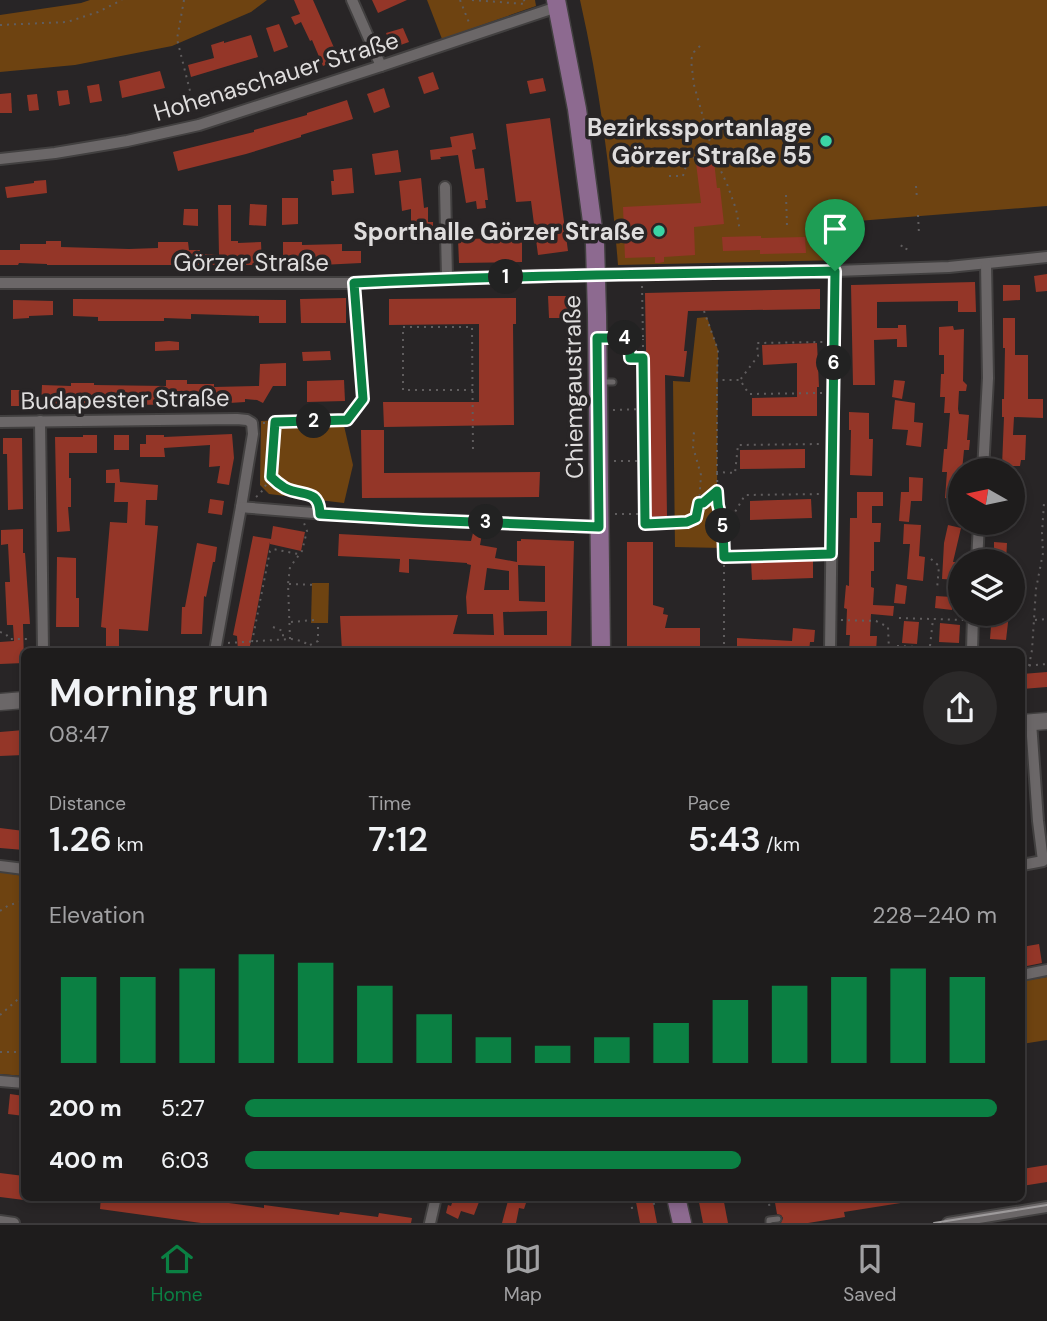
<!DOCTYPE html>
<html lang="en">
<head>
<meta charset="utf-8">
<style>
  body { margin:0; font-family:"DM Sans",sans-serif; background:#2b2929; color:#f1f3f6; height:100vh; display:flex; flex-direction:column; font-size:26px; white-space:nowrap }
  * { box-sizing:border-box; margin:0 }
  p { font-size:23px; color:#a1a1a3 }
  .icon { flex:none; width:38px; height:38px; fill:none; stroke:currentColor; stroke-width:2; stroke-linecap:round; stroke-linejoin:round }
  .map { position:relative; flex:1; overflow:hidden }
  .drawer { position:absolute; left:21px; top:648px; width:1004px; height:553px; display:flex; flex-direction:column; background:#1e1c1c; border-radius:10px; box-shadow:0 4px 10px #0003,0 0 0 2px #3c3a3b }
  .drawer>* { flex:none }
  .needle { width:46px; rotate:279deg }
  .buttons { position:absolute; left:948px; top:458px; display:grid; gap:14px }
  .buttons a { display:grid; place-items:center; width:77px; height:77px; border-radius:50%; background:#1e1c1c; box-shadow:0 4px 10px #0003,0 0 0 2px #3c3a3b; font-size:35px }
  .pin { position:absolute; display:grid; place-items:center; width:60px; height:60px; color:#fff; margin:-72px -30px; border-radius:50% 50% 50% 0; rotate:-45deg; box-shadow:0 0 7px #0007 }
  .pin .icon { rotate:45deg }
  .km { position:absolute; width:35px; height:35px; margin:-18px; border-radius:50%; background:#222; color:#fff; font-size:19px; line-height:35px; text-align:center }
  .round { display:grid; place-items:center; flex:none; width:74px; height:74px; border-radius:37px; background:#2b2929 }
  .head { display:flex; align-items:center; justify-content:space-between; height:119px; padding:0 28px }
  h1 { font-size:38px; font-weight:600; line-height:52px }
  .figures { display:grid; grid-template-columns:repeat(3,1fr); gap:10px; height:119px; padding:7px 28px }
  .figures div { display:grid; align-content:center }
  .figures b { font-size:35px; font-weight:600 }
  .figures small { font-size:19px; font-weight:400 }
  .figures p { font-size:19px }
  .chart { height:196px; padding:14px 28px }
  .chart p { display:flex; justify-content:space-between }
  .chart svg { width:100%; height:126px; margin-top:7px; stroke:#0b8043; stroke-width:6 }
  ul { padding:0 28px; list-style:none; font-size:23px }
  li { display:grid; grid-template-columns:112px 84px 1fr; align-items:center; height:52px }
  li i { height:18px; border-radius:9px; background:#0b8043 }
  .dock { display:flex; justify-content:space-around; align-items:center; height:98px; border-top:2px solid #3c3a3b; background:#1e1c1c; font-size:19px; color:#a1a1a3 }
  .dock a { display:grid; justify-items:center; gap:4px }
  .dock .current { color:#0b8043 }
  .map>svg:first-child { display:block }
  .green { fill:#6e4311 }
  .building { fill:#943628; fill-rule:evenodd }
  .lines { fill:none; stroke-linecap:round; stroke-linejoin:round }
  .lane-casing { stroke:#424040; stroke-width:9 }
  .street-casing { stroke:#424040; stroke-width:14 }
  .secondary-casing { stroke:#424040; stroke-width:19 }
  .primary-casing { stroke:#424040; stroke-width:21 }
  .path { stroke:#605d5e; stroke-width:2; stroke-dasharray:2 5; stroke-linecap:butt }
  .lane { stroke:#6b6768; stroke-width:5 }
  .street { stroke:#6b6768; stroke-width:10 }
  .secondary { stroke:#6b6768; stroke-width:16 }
  .primary { stroke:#8d6a90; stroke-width:18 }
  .tram { stroke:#9f9c9d; stroke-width:2 }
  .route-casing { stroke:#fff; stroke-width:14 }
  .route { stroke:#0b8043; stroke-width:9 }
  .poi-dot { fill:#3bd4a4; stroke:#282526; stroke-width:2.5 }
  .labels { text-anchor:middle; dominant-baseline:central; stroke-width:7; stroke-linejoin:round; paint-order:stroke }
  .street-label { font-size:24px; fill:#dfdddd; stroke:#282526 }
  .poi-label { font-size:24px; font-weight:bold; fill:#dfdddd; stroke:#282526; text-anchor:end }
</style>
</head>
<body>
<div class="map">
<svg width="1047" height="1223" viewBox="0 0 1047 1223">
  <rect width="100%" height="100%" fill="#282526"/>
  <g class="green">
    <polygon points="90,0 267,0 251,12 172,46 75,65 0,72 0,15 81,3"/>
    <polygon points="427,0 535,0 536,6 442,39"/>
    <path d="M580,0h467v206l-202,16 1,38 -228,5c-7,-89 -18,-177 -38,-265z"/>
    <path d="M707,317l11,33 -1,141c1,19 6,37 7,57l-49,-1 -2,-166 17,1 7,-64z"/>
    <polygon points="342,417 353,465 344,503 269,494 260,485 261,421"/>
    <polygon points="312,583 329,583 328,623 311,623"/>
    <polygon points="0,872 24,876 24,1076 0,1074"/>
    <polygon points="1047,977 1047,1040 1022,1044 1022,981"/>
  </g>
  <g class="building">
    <polygon points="294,0 313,0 339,59 323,66 312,40 310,41 301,22 295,25 291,17 300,14"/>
    <polygon points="372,0 407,0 378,13"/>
    <polygon points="279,24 288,47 274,52 266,28"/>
    <polygon points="403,28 409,42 392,48 386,33"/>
    <polygon points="251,35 258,57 191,77 188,65 214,58 211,45 224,41 224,43"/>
    <polygon points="160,71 165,88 122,98 119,81"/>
    <polygon points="433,72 439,89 424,94 418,77"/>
    <polygon points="543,78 546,91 530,94 527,81"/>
    <polygon points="99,84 102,101 90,103 87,86"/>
    <polygon points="384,88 390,107 374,113 367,94"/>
    <polygon points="68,90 70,104 59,106 57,91"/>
    <polygon points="11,93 12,113 0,113 0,94"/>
    <polygon points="37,94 39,110 29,111 27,95"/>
    <polygon points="347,100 353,119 301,135 301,137 246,154 178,171 173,152 254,132 254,130 307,115 307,113"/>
    <polygon points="550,118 568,251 538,255 531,201 516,202 506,124"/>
    <polygon points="473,133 476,149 472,150 475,169 484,168 488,200 485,200 486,208 477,209 476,201 466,203 458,155 440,157 441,159 431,160 430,150 452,147 450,137"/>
    <polygon points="398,150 401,172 375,175 372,154"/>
    <polygon points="714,161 717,188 720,188 724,224 694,227 695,255 664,257 664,262 659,263 655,263 655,257 625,258 623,207 701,203 696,163"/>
    <polygon points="352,168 354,193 332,195 331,181 334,181 333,170"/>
    <polygon points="421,178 424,208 428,207 428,222 433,222 433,240 411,240 411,209 402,211 399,181"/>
    <polygon points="46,180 47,193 7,198 5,187 34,183 34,181"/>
    <polygon points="282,198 298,198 298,224 282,225"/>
    <polygon points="250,204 267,205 266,226 249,225"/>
    <polygon points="218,205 231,205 231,241 238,241 238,243 261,242 262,265 47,265 47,264 19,263 18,265 0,265 0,250 20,250 20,244 46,244 46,241 61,241 61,247 129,249 158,248 158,242 188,242 189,250 200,250 200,254 219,255"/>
    <polygon points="184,209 198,209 198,226 183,225"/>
    <polygon points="839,228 840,246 823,246 823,229"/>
    <polygon points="761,236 761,238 805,237 806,253 760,254 760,250 723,251 722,237"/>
    <polygon points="522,238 522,262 459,263 458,239"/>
    <polygon points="283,242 302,242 302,245 342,244 342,251 361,251 361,263 301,266 301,267 283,267"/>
    <polygon points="1047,274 1047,291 1036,292 1034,276"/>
    <polygon points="975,282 976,312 958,312 958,301 877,302 877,328 898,328 898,325 906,325 907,347 897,347 897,339 874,340 875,385 853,385 851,285"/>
    <polygon points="1003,285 1020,285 1020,300 1003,301"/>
    <polygon points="820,289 820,309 688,311 684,351 687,351 684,377 665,375 667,516 649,517 645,293"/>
    <polygon points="548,296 568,296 568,318 549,318"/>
    <polygon points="346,298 346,323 301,323 300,299"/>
    <polygon points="516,298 516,324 513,324 514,425 384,427 383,402 479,402 479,324 389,325 389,299"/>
    <polygon points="73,299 286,300 286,323 259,323 259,316 191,314 191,319 164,318 164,321 98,321 98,317 73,316"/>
    <polygon points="13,300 53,301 53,315 29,316 29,318 13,319"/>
    <polygon points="1003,318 1015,318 1015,355 1028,355 1028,399 1043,399 1043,418 1014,417 1013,435 1026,435 1025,460 1021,460 1020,466 1002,466 1004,417 1002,417 1002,399 1004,399 1005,348 1003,348"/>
    <polygon points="953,326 954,330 964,329 963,381 967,385 966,391 959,391 958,409 959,414 969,415 967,440 970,440 969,450 964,450 962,471 961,471 961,505 951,504 951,499 945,498 947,472 942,472 944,449 947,449 950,413 944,413 945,397 940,397 941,374 944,374 944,355 939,355 939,327"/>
    <polygon points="169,341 179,342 179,350 155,351 155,342"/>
    <polygon points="817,343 819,387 817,387 817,416 752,416 752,398 797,397 797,363 763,365 762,345"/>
    <polygon points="330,351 331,360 303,361 302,352"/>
    <polygon points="286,363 286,386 273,386 263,403 257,400 245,399 245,402 214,404 41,406 42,385 71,386 71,383 94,383 94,385 166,386 166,380 187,380 187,384 214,384 214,387 259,386 260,364"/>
    <polygon points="344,380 345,401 307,402 307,381"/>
    <polygon points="894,380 905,381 902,399 892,397"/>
    <rect x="11" y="390" width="13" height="16"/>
    <polygon points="895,400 915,403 914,422 923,423 921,447 906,445 908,430 892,429"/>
    <polygon points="849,412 869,413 869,439 873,439 872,476 850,475 851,430 849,430"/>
    <polygon points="361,430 384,430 384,473 540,472 539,497 362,498"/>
    <polygon points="232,434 234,458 229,485 217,483 220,466 209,467 210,445 164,448 165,457 140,457 140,444 146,444 146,435 164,435 164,437"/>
    <polygon points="83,435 97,435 97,453 69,453 69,478 71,478 71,507 68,507 70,531 57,532 55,437 83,437"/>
    <rect x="114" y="435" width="15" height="15"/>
    <polygon points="3,438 22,438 23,509 8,510 7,454 3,454"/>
    <polygon points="805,449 805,468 740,469 740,450"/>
    <polygon points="119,469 120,482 158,485 157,500 146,500 145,525 158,526 148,631 119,629 119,651 106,651 106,628 101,627 110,522 127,523 128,502 114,502 115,483 106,483 106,470"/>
    <polygon points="909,477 923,478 922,501 911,501 909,522 899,521 901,492 909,492"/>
    <polygon points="857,492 883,492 883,506 872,506 872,523 881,523 880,542 874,542 874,571 871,571 871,587 874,588 873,605 894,606 893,616 871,614 870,636 877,636 876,651 849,651 850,635 846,635 847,609 844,608 846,585 849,586 850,518 857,518"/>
    <polygon points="210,499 224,501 222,515 208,513"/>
    <polygon points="811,499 812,518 750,520 750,501"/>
    <polygon points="904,524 921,525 919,556 925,557 923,581 907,579 910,544 903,544"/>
    <polygon points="948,525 961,528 953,562 961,562 960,580 942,579 944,543"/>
    <polygon points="273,526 305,532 301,551 270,544 270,542 249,651 238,651 237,636 233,635 253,536 271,539"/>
    <polygon points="23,529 23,553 25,553 30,624 23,624 24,663 0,664 0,642 14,641 13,625 7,625 5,582 10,582 8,544 1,545 1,530"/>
    <path d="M473,533l9,1 -2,11 17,3 -2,10 22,4v-21h4v-2l53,2 -3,110h-229l-2,-35 118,-1 -5,19 41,1 -1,-21h-26l-1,-17 5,-32 -4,-1v-1l-58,-4v14l-10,-1 1,-13 -62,-3 1,-22 132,7zM518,565l27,1v36l-26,-1zM487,568l22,3v19h-25zM547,611v24h-43l-1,-23z"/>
    <polygon points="627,542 653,542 653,605 664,608 663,614 668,615 665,628 700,628 700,651 627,651"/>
    <polygon points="994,542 1007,543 1006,562 994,562"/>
    <polygon points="197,543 217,547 215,562 213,562 206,597 204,596 202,634 181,634 182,607 185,607"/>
    <polygon points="57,557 76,558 76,598 79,598 79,627 56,627"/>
    <polygon points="798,559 813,559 813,578 752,580 751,561"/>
    <polygon points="896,584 907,586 905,604 894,603"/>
    <polygon points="936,596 952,597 952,610 935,608"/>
    <polygon points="992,614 1009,614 1006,640 990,639"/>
    <polygon points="904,621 919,622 917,644 902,643"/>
    <polygon points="940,623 960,625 959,643 939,642"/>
    <polygon points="793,628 815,630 814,642 810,642 809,651 737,651 737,638 792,641"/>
    <polygon points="1047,672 1047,687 1022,689 1022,674"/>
    <polygon points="24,730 24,755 0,756 0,732"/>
    <polygon points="0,828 24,831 24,850 0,848"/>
    <polygon points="1039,944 1042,963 1022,967 1022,947"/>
    <polygon points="10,1094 24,1096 24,1116 8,1114"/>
    <polygon points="1047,1165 1047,1182 1022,1186 1022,1169"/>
    <polygon points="0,1173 24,1176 24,1200 0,1197"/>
    <polygon points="101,1197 186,1197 264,1208 264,1205 339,1215 340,1212 378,1217 379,1213 412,1218 411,1223 201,1223 100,1209"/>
    <polygon points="454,1197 465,1197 479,1202 474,1215 461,1211 458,1219 446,1213 448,1205 451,1206"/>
    <polygon points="509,1197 528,1197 524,1209 519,1208 516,1223 502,1223"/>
    <polygon points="635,1197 652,1197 657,1223 640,1223"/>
    <polygon points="698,1197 723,1197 728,1223 703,1223"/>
    <polygon points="774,1197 907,1197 907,1202 844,1212 845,1217 808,1223 781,1223 783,1218 781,1215 777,1214"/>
  </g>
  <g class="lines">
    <g class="lane-casing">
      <g id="lane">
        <polyline points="600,338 613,338"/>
        <polyline points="601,382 613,382"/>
        <polyline points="769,1223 769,1220 778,1219"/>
      </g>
    </g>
    <g class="street-casing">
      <g id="street">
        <polyline points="352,0 381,66"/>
        <polyline points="0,159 55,153 127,141 199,125 381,66 557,7"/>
        <polyline points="445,187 447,278"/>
        <polyline points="0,283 349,283 447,278 569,275 835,271 949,267 1047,257"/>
        <polyline points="40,421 43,651"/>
        <polyline points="0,422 237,419 247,420 252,423 253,434 241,507 215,651"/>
        <polyline points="983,471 988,378 986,264"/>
        <path d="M241,507c119,11 239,16 358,20"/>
        <polyline points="977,562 979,523"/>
        <polyline points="830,651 835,271"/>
        <polyline points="972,651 973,614"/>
        <polyline points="1022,865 1043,861 1038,821 1031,722"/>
        <polyline points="0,866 24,869"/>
        <polyline points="1022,975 1047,970"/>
        <polyline points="0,1081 24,1083"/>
        <polyline points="0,1221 14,1223"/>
        <polyline points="430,1223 436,1197"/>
        <polyline points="948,1223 1047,1207"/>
      </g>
    </g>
    <g class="secondary-casing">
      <g id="secondary">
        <polyline points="0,702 24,700"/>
        <polyline points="1022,723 1047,721"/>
      </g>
    </g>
    <g class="primary-casing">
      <g id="primary">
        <polyline points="556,0 577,109 595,244 597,315 601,651"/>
        <polyline points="676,1197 682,1223"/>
      </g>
    </g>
    <g class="path">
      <polyline points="184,0 177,39 196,115"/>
      <polyline points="460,0 470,25"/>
      <polyline points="472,0 525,4 524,0"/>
      <polyline points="0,25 67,22 98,12 122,0"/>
      <polyline points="700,46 694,52 691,60 694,85 714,156 727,184 736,209 740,231"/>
      <path d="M669,176h14c4,-19 13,-19 29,-24"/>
      <polyline points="916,186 917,199"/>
      <polyline points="786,195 787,226"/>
      <polyline points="918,215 919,234"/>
      <polyline points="902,245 901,247 912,251"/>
      <polyline points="704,311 718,350 717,380 739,380"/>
      <polyline points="623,338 643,338 642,286"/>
      <polyline points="629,340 630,358 643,358 643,339"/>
      <polyline points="717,380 717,472 735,473 738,445 821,444"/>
      <polyline points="473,390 403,390 403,327 472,327 473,452"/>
      <polyline points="822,393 749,394 740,380 758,356 757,343 823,342"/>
      <polyline points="613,410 644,409 643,358"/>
      <polyline points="263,423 347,420 363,399 355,295"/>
      <polyline points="614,461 644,461 644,409"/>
      <polyline points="717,473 718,505 723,526"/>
      <polyline points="271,477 286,488 312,495 319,502"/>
      <polyline points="256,497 260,494 271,477 275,423"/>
      <polyline points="701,503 716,492"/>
      <polyline points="615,514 645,514 644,461"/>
      <polyline points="645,514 645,524 687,522 696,518 699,503 701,475 693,447 694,431"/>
      <polyline points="724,556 723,526 735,512 745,495 822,494"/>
      <polyline points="931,559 939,566 937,589"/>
      <polyline points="289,584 316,585"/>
      <polyline points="899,618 932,619"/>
      <polyline points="841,620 876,621 888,627 889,651"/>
      <polyline points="1035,620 1047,619"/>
      <polyline points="291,622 314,620"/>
      <polyline points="273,627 283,631 283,638"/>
      <polyline points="0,632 6,634 9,639 31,639"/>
      <polyline points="290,639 288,584 290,567 302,551 307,531 304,523"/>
      <polyline points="252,642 270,551 273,549 298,554"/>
      <path d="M228,643l62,-4c10,1 18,3 23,12"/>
      <polyline points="310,645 318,641 318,627"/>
      <polyline points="897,646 963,649"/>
      <polyline points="930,646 933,619 963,620"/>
      <polyline points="724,651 724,557 822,554"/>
      <polyline points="1022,666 1047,664"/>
      <polyline points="1029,666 1032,650 1036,589 1043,553 1042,533 1044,503 1047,501"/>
      <polyline points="0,911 9,905 24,901"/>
      <polyline points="0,1015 24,994"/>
      <polyline points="0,1052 24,1052"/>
      <polyline points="768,1197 770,1210"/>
      <polyline points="653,1204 658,1203"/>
      <polyline points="631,1208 637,1207"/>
    </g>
    <use href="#lane" class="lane"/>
    <use href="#street" class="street"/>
    <use href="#secondary" class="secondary"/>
    <use href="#primary" class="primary"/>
    <polyline class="tram" points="934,1223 1047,1205"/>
  </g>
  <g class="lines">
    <g class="route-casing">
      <path id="route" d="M835,271l-4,283 -107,3 -1,-31 -5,-21 -1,-14 -14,12h-4l-3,15 -9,4 -42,2 -2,-166h-13l-1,-20h-32l2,189 -176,-7 -103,-6c-1,-26 -17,-17 -35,-26 -5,-3 -10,-7 -14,-11l4,-55 72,-2 16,-21 -9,-116c160,-8 320,-9 481,-12z"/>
    </g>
    <use href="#route" class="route"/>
  </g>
  <g class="poi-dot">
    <circle cx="826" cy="141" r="7"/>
    <circle cx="659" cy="231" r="7"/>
  </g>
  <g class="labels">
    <g class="street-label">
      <text transform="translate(276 76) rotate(-17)">Hohenaschauer Straße</text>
      <text x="251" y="262">Görzer Straße</text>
      <text transform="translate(573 387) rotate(-91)">Chiemgaustraße</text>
      <text transform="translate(125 399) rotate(-1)">Budapester Straße</text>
    </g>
    <g class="poi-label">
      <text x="812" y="127">Bezirkssportanlage<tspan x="812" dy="28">Görzer Straße 55</tspan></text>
      <text x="645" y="231">Sporthalle Görzer Straße</text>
    </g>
  </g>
</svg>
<div class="buttons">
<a><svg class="needle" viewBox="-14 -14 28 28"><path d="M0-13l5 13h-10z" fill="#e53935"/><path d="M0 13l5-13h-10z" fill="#a1a1a3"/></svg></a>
<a><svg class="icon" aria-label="layers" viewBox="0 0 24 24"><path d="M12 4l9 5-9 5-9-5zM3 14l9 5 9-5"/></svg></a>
</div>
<div class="pin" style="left:835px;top:271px;background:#1e9e55"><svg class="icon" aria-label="arrive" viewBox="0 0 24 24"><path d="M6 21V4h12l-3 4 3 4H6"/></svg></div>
<b class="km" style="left:506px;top:277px">1</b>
<b class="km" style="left:314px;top:421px">2</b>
<b class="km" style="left:486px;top:522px">3</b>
<b class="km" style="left:625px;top:338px">4</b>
<b class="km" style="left:723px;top:526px">5</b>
<b class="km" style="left:834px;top:363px">6</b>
<section class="drawer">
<div class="head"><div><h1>Morning run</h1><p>08:47</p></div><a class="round"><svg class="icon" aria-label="share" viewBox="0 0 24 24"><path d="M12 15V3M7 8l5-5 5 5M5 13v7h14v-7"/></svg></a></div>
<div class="figures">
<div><p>Distance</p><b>1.26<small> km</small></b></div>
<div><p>Time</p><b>7:12</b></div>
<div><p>Pace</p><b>5:43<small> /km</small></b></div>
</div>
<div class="chart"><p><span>Elevation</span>228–240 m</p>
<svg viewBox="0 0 160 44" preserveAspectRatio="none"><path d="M5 44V14M15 44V14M25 44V11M35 44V6M45 44V9M55 44V17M65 44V27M75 44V35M85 44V38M95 44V35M105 44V30M115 44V22M125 44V17M135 44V14M145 44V11M155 44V14"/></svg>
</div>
<ul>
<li><b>200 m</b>5:27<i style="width:100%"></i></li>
<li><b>400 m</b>6:03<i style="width:66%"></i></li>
</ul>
</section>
</div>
<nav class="dock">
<a class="current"><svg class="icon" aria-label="home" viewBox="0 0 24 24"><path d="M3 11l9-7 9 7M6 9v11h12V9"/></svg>Home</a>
<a><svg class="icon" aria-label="map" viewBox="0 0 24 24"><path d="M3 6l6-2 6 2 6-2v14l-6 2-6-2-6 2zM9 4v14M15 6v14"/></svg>Map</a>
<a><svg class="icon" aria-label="saved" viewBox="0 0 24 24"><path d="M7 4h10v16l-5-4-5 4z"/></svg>Saved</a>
</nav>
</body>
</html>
